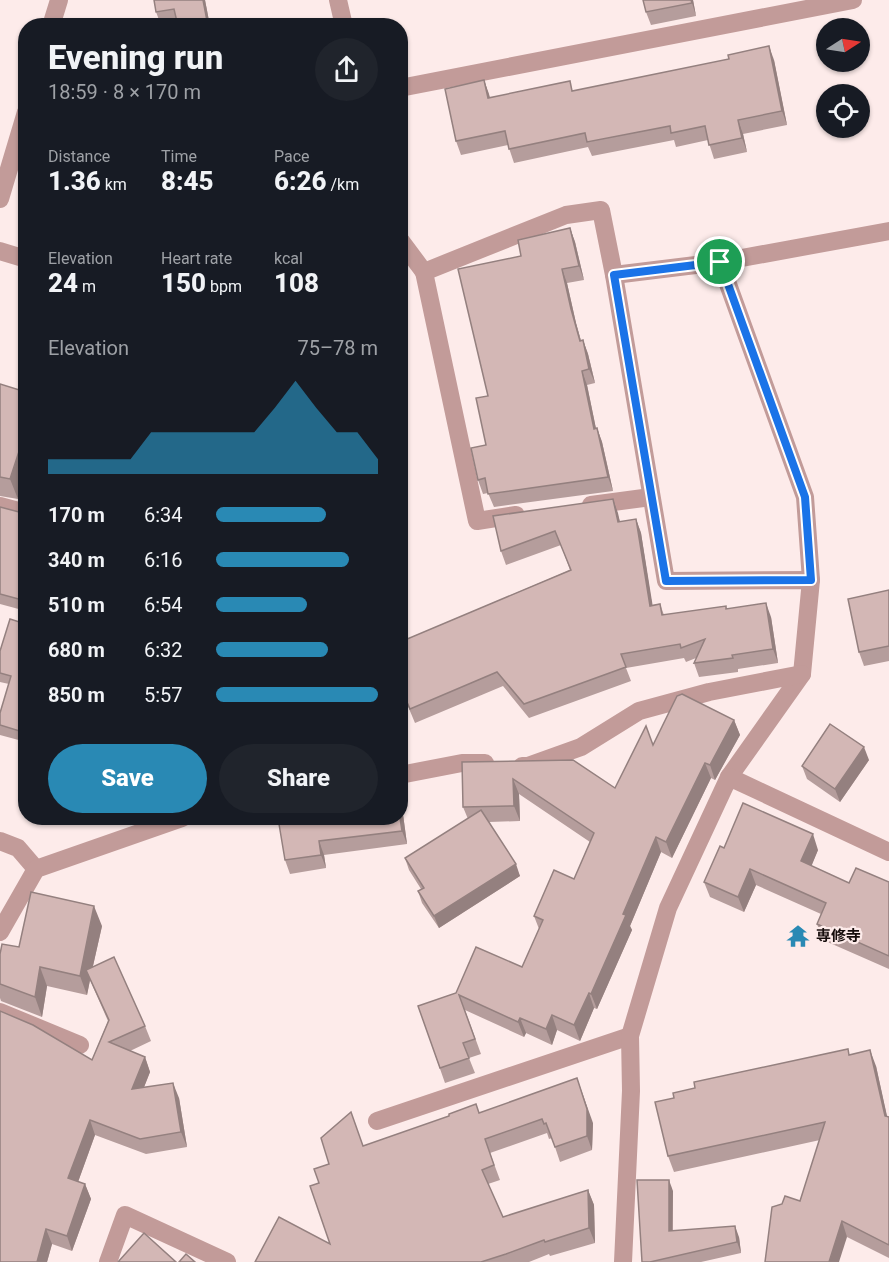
<!DOCTYPE html>
<html lang="en">
<head>
<meta charset="utf-8">
<style>
  body { margin:0; font-family:Roboto,"Noto Sans JP",sans-serif; background:#20242c; color:#f1f3f6; height:100vh; display:flex; flex-direction:column; font-size:22px; white-space:nowrap }
  * { box-sizing:border-box; margin:0 }
  p { font-size:20px; color:#9ea1a6 }
  .icon { flex:none; width:33px; height:33px; fill:none; stroke:currentColor; stroke-width:2; stroke-linecap:round; stroke-linejoin:round }
  .map { position:relative; flex:1; overflow:hidden }
  .panel { position:absolute; left:18px; top:18px; width:390px; height:807px; display:flex; flex-direction:column; background:#171b24; border-radius:24px; box-shadow:0 2px 4px #0004 }
  .panel>* { flex:none }
  .needle { width:39px; rotate:78deg }
  .tools { position:absolute; left:816px; top:18px; display:grid; gap:12px }
  .tools a { display:grid; place-items:center; width:54px; height:54px; border-radius:50%; background:#171b24; box-shadow:0 2px 4px #0004; font-size:30px }
  .pin { position:absolute; display:grid; place-items:center; width:51px; height:51px; color:#fff; margin:-26px; border:3px solid #fff; border-radius:50%; box-shadow:0 2px 6px #0007 }
  .round { display:grid; place-items:center; flex:none; width:63px; height:63px; border-radius:32px; background:#20242c }
  .overview { display:flex; align-items:center; justify-content:space-between; height:102px; padding:0 30px }
  h1 { font-size:33px; font-weight:800; line-height:45px }
  .stats { display:grid; grid-template-columns:repeat(3,1fr); gap:9px; height:102px; padding:6px 30px }
  .stats div { display:grid; align-content:center }
  .stats b { font-size:26px; font-weight:800 }
  .stats small { font-size:16px; font-weight:400 }
  .stats p { font-size:16px }
  .chart { height:168px; padding:12px 30px }
  .chart p { display:flex; justify-content:space-between }
  .chart svg { width:100%; height:108px; margin-top:6px; fill:#2989b4; opacity:.7 }
  .cta { display:flex; gap:12px; margin-top:auto; padding:12px 30px }
  .cta a { flex:1; height:69px; border-radius:36px; background:#2989b4; color:#fff; font-size:24px; font-weight:800; line-height:69px; text-align:center }
  .cta a+a { background:#20242c; color:#f1f3f6 }
  ul { padding:0 30px; list-style:none; font-size:20px }
  li { display:grid; grid-template-columns:96px 72px 1fr; align-items:center; height:45px }
  li i { height:15px; border-radius:8px; background:#2989b4 }
  .map>svg:first-child { display:block }
  .lines { fill:none; stroke-linecap:round; stroke-linejoin:round }
  .minor { stroke:#c29b99; stroke-width:18 }
  .wall { fill:#b59d9c }
  .shaded-wall { fill:#94807f }
  .building { fill:#d3b7b5; stroke:#94807f; stroke-width:1.5 }
  .route-casing { stroke:#fff; stroke-width:12 }
  .route { stroke:#1a73e8; stroke-width:8 }
  .labels { text-anchor:middle; dominant-baseline:central; stroke-width:4.5; stroke-linejoin:round; paint-order:stroke }
  .poi-label { font-size:15px; font-weight:bold; fill:#150c0b; stroke:#fdebea; text-anchor:start }
</style>
</head>
<body>
<div class="map">
<svg width="889" height="1262" viewBox="0 0 889 1262">
  <rect width="100%" height="100%" fill="#fdebea"/>
  <g class="lines">
    <g class="minor">
      <polyline points="338,0 344,26"/>
      <polyline points="51,26 59,0"/>
      <polyline points="400,88 853,0"/>
      <polyline points="0,199 26,112"/>
      <polyline points="401,241 424,272"/>
      <polyline points="0,251 26,259"/>
      <polyline points="720,262 805,497 811,580"/>
      <polyline points="614,275 720,262 889,231"/>
      <polyline points="591,505 651,497"/>
      <polyline points="0,506 26,513"/>
      <polyline points="516,515 477,521 424,272 566,215 601,210 614,275 666,581 811,580 802,674 729,777"/>
      <polyline points="522,766 528,766 581,747 639,711 709,692 802,674"/>
      <polyline points="400,775 462,763 485,763"/>
      <polyline points="0,841 18,848 36,869"/>
      <polyline points="0,932 36,869 182,818"/>
      <polyline points="0,1012 80,1045"/>
      <polyline points="377,1121 630,1036"/>
      <polyline points="108,1262 125,1215 227,1262"/>
      <polyline points="623,1262 631,1091 630,1036 668,908 729,777 889,852"/>
    </g>
  </g>
  <g class="wall">
    <polygon points="154,0 205,0 210,26 177,21 161,25 156,12"/>
    <polygon points="693,0 696,16 651,25 646,12"/>
    <polygon points="774,60 787,125 743,134 747,152 714,159 708,140 676,147 674,140 592,156 588,147 514,163 508,145 461,155 456,141 484,80 490,98 573,91"/>
    <polygon points="26,183 26,216 24,216 19,202"/>
    <polygon points="570,228 575,242 584,280 567,283 576,323 581,341 583,340 588,354 595,383 587,385 596,429 597,428 602,442 613,491 494,507 488,493 483,494 478,480 486,445 488,396 521,256"/>
    <polygon points="0,384 18,499 0,496"/>
    <polygon points="613,499 620,522 636,519 641,533 652,605 660,604 664,615 726,606 727,609 771,617 778,663 738,669 738,672 699,677 694,663 696,658 686,662 684,658 626,668 631,681 529,718 503,686 415,723 400,687 404,680 400,671 400,642 570,570 561,545 506,565 501,551"/>
    <polygon points="0,507 19,512 26,512 26,611 0,604"/>
    <polygon points="889,590 889,661 864,666 859,652"/>
    <polygon points="26,624 26,742 0,735 0,713 9,684 0,682 0,651"/>
    <polygon points="734,720 740,735 715,780 711,778 672,858 661,852 630,926 632,930 597,1009 594,1008 580,1041 557,1030 552,1045 526,1033 524,1037 465,1010 481,1054 469,1058 475,1073 445,1083 418,1006 456,993 522,967 539,929 534,916 574,879 590,842 519,794 520,821 489,822 520,876 439,928 422,903 418,891 421,889 409,870 405,858 468,819 463,807 462,762 615,788 653,745"/>
    <polygon points="869,760 840,802 807,779 802,766"/>
    <polygon points="400,802 402,807 407,844 324,855 326,868 290,874 285,860 278,818 400,818"/>
    <polygon points="724,848 818,850 811,866 849,883 889,882 889,969 823,940 817,924 821,914 756,885 744,912 710,897 704,882"/>
    <polygon points="102,926 93,966 145,1026 151,1041 130,1051 145,1057 150,1072 144,1087 179,1098 187,1147 146,1154 95,1135 78,1182 85,1184 91,1199 72,1251 52,1244 47,1262 0,1262 92,1060 108,1021 90,980 87,995 47,986 42,1017 1,1001 0,998 0,954 19,947"/>
    <polygon points="850,1055 876,1066 887,1117 889,1117 889,1258 847,1237 800,1201 820,1140 674,1172 668,1156 674,1098"/>
    <polygon points="479,1113 593,1123 592,1150 560,1162 552,1138 549,1139 547,1133 490,1153 500,1180 488,1184 503,1217 588,1190 594,1205 595,1243 550,1256 549,1254 529,1262 255,1262 330,1244 319,1183 329,1164 363,1146"/>
    <polygon points="673,1191 673,1231 739,1237 741,1253 701,1262 642,1262"/>
  </g>
  <g class="shaded-wall">
    <polygon points="203,0 205,0 210,26 208,26"/>
    <polygon points="691,0 693,0 696,16 692,3"/>
    <polygon points="769,46 774,60 787,125 782,111"/>
    <polygon points="484,80 489,94 493,112 488,98"/>
    <polygon points="738,120 743,134 747,152 742,138"/>
    <polygon points="570,228 575,242 584,280 579,266"/>
    <polygon points="562,269 567,283 576,323 585,355 571,309"/>
    <polygon points="583,340 588,354 595,383 589,369"/>
    <polygon points="582,371 587,385 599,443 594,429"/>
    <polygon points="597,428 602,442 613,491 608,477"/>
    <polygon points="26,430 26,473 18,499 10,479"/>
    <polygon points="613,499 618,513 623,536 618,522"/>
    <polygon points="636,519 641,533 655,620 650,606"/>
    <polygon points="766,603 771,617 778,663 773,649"/>
    <polygon points="734,720 740,735 715,780 710,765"/>
    <polygon points="864,747 869,760 840,802 835,789"/>
    <polygon points="705,763 711,778 672,858 666,842"/>
    <polygon points="513,779 519,794 520,821 514,806"/>
    <polygon points="400,802 402,807 407,844 402,831 400,818"/>
    <polygon points="813,834 818,850 807,877 801,861"/>
    <polygon points="656,837 661,852 630,926 632,930 597,1009 591,994 623,914"/>
    <polygon points="319,841 324,855 326,868 321,855"/>
    <polygon points="516,864 520,876 439,928 434,916"/>
    <polygon points="750,869 756,885 744,912 738,897"/>
    <polygon points="94,906 102,926 90,979 86,970 90,980 87,995 80,976"/>
    <polygon points="40,967 47,986 42,1017 35,997"/>
    <polygon points="589,993 594,1008 580,1041 574,1025"/>
    <polygon points="552,1015 557,1030 552,1045 546,1029"/>
    <polygon points="520,1018 526,1033 524,1037 518,1022"/>
    <polygon points="870,1050 876,1066 889,1125 885,1116"/>
    <polygon points="145,1057 150,1072 137,1105 132,1089"/>
    <polygon points="577,1078 593,1123 592,1150 587,1136"/>
    <polygon points="173,1083 179,1098 187,1147 181,1132"/>
    <polygon points="90,1120 95,1135 74,1193 68,1178"/>
    <polygon points="669,1180 673,1191 672,1242 669,1231"/>
    <polygon points="85,1184 91,1199 72,1251 67,1236"/>
    <polygon points="588,1190 594,1205 595,1243 589,1228"/>
    <polygon points="842,1221 847,1237 839,1262 829,1262"/>
    <polygon points="735,1226 739,1237 741,1253 737,1242"/>
    <polygon points="46,1229 52,1244 47,1262 37,1262"/>
  </g>
  <g class="building">
    <polygon points="154,0 203,0 208,26 178,26 174,9 156,12"/>
    <polygon points="643,0 691,0 692,3 646,12"/>
    <polygon points="769,46 782,111 738,120 742,138 709,145 705,126 671,133 670,126 587,142 585,133 509,149 505,131 456,141 445,89 484,80 488,98 570,81 572,91 729,59 728,55"/>
    <polygon points="26,183 26,204 19,202"/>
    <polygon points="570,228 579,266 562,269 571,309 580,341 583,340 589,369 582,371 594,429 597,428 608,477 488,494 485,478 478,480 471,448 486,445 476,398 488,396 458,269 521,256 518,240"/>
    <polygon points="0,384 26,392 26,430 10,479 0,477"/>
    <polygon points="613,499 618,522 636,519 650,606 660,604 662,615 726,606 726,609 766,603 773,649 732,655 733,658 694,663 705,639 681,648 680,644 621,654 626,667 524,704 497,672 410,709 400,686 400,682 405,680 400,669 400,642 571,570 555,531 501,551 493,516"/>
    <polygon points="0,507 19,512 26,512 26,601 0,594"/>
    <polygon points="889,590 889,646 859,652 848,599"/>
    <polygon points="10,619 26,624 26,733 0,725 0,713 11,676 0,673 0,651"/>
    <polygon points="682,694 734,720 710,765 705,763 666,842 656,837 623,914 626,915 591,994 589,993 574,1025 552,1015 546,1029 520,1018 518,1022 459,995 475,1039 463,1043 469,1058 440,1068 418,1006 456,993 476,947 522,967 543,920 534,916 554,870 574,879 594,833 513,779 514,806 463,807 462,762 573,760 615,788 646,726 653,745 677,696"/>
    <polygon points="830,724 864,747 835,789 802,766"/>
    <polygon points="743,803 813,834 801,861 849,883 856,868 889,882 889,956 817,924 826,903 750,869 738,897 704,882 720,846 724,848"/>
    <polygon points="481,810 516,864 434,916 418,891 424,888 405,858"/>
    <polygon points="278,818 400,818 402,831 319,841 321,855 285,860"/>
    <polygon points="31,892 94,906 80,976 40,967 35,997 0,984 0,954 2,944 19,947"/>
    <polygon points="114,957 145,1026 109,1042 145,1057 132,1089 173,1083 181,1132 140,1139 90,1120 68,1178 85,1184 67,1236 46,1229 37,1262 0,1262 0,1011 33,1025 92,1060 109,1020 86,970"/>
    <polygon points="848,1049 849,1055 870,1050 885,1116 889,1117 889,1245 842,1221 829,1262 765,1262 772,1207 782,1204 785,1196 800,1201 825,1122 668,1156 655,1102 674,1098 673,1093 695,1088 694,1082"/>
    <polygon points="577,1078 587,1109 587,1136 555,1147 546,1123 544,1124 542,1119 485,1139 494,1165 482,1170 503,1217 588,1190 589,1228 545,1242 544,1240 506,1254 481,1262 255,1262 279,1217 330,1244 310,1186 319,1183 314,1169 329,1164 321,1138 351,1112 363,1146 449,1116 449,1114 476,1104 479,1113"/>
    <polygon points="637,1180 669,1180 669,1231 735,1226 737,1242 650,1262 642,1262"/>
    <polygon points="144,1233 176,1262 118,1262"/>
    <polygon points="186,1254 195,1262 179,1262"/>
  </g>
  <g class="lines">
    <g class="route-casing">
      <polygon id="route" points="720,262 805,497 811,580 666,581 614,275"/>
    </g>
    <use href="#route" class="route"/>
  </g>
  <defs>
    <g id="temple-bare" transform="scale(1.8)"><path d="M0-6L5-2H3V0L6.5 2.5H4V6H1.5V3h-3V6H-4V2.5H-6.5L-3 0V-2H-5Z" fill="#2989b4" stroke="#fdebea" stroke-width="2.5" paint-order="stroke"/></g>
  </defs>
  <g fill-rule="evenodd">
    <use href="#temple-bare" x="798" y="936"/>
  </g>
  <g class="labels">
    <g class="poi-label">
      <text x="816" y="936">専修寺</text>
    </g>
  </g>
</svg>
<div class="tools">
<a><svg class="needle" viewBox="-14 -14 28 28"><path d="M0-13l5 13h-10z" fill="#e53935"/><path d="M0 13l5-13h-10z" fill="#9ea1a6"/></svg></a>
<a><svg class="icon" aria-label="locate" viewBox="0 0 24 24"><circle cx="12" cy="12" r="6"/><path d="M12 2v4M12 18v4M2 12h4M18 12h4"/></svg></a>
</div>
<div class="pin" style="left:720px;top:262px;background:#1e9e55"><svg class="icon" aria-label="arrive" viewBox="0 0 24 24"><path d="M6 21V4h12l-3 4 3 4H6"/></svg></div>
<section class="panel">
<div class="overview"><div><h1>Evening run</h1><p>18:59 · 8 × 170 m</p></div><a class="round"><svg class="icon" aria-label="share" viewBox="0 0 24 24"><path d="M12 15V3M7 8l5-5 5 5M5 13v7h14v-7"/></svg></a></div>
<div class="stats">
<div><p>Distance</p><b>1.36<small> km</small></b></div>
<div><p>Time</p><b>8:45</b></div>
<div><p>Pace</p><b>6:26<small> /km</small></b></div>
</div>
<div class="stats">
<div><p>Elevation</p><b>24<small> m</small></b></div>
<div><p>Heart rate</p><b>150<small> bpm</small></b></div>
<div><p>kcal</p><b>108</b></div>
</div>
<div class="chart"><p><span>Elevation</span>75–78 m</p>
<svg viewBox="0 0 160 44" preserveAspectRatio="none"><path d="M0 44V38L10 38L20 38L30 38L40 38L50 27L60 27L70 27L80 27L90 27L100 27L110 17L120 6L130 17L140 27L150 27L160 38V44z"/></svg>
</div>
<ul>
<li><b>170 m</b>6:34<i style="width:68%"></i></li>
<li><b>340 m</b>6:16<i style="width:82%"></i></li>
<li><b>510 m</b>6:54<i style="width:56%"></i></li>
<li><b>680 m</b>6:32<i style="width:69%"></i></li>
<li><b>850 m</b>5:57<i style="width:100%"></i></li>
</ul>
<div class="cta"><a>Save</a><a>Share</a></div>
</section>
</div>
</body>
</html>
